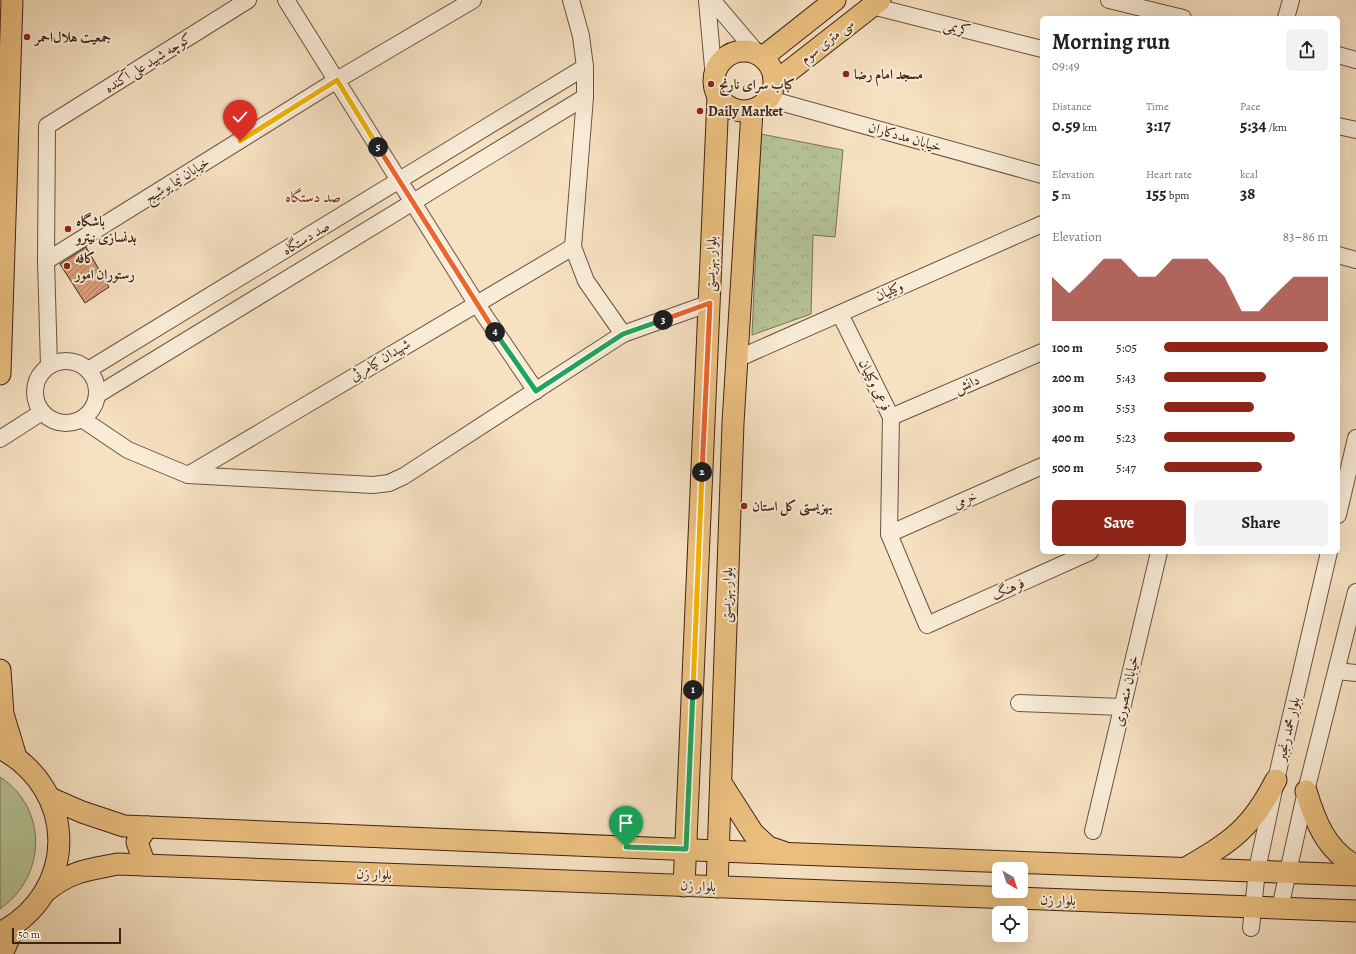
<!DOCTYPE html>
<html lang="en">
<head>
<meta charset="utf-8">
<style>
  body { margin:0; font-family:Alegreya,Amiri,serif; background:#f2f2f2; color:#222; height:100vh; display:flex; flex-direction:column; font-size:15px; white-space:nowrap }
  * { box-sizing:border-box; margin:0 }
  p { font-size:13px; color:#767676 }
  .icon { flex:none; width:22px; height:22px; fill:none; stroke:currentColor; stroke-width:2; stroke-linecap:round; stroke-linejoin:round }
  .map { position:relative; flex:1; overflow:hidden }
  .drawer { position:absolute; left:1040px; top:16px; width:300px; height:538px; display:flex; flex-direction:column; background:#fff; border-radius:6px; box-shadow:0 4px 16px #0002 }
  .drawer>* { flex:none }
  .needle { width:26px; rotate:141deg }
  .fabs { position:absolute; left:992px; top:862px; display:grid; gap:8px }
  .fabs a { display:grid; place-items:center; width:36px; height:36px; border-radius:6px; background:#fff; box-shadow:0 4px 16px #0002; font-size:20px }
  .scale { position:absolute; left:12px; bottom:10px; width:109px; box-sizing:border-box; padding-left:4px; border:2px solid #3e2216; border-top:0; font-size:11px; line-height:14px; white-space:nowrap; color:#3e2216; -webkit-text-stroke:3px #f9ecd7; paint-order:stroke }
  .pin { position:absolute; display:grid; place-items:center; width:34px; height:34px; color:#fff; margin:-41px -17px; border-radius:50% 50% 50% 0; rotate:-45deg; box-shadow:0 0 4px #0007 }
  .pin .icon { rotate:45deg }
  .km { position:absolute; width:20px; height:20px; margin:-10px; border-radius:50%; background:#222; color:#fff; font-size:11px; line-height:20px; text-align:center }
  .round { display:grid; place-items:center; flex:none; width:42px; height:42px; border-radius:6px; background:#f2f2f2 }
  .headline { display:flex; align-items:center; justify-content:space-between; height:68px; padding:0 12px }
  h1 { font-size:22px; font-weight:700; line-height:30px }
  .stats { display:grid; grid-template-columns:repeat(3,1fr); gap:6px; height:68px; padding:4px 12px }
  .stats div { display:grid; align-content:center }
  .stats b { font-size:17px; font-weight:700 }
  .stats small { font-size:11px; font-weight:400 }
  .stats p { font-size:11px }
  .chart { height:112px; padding:8px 12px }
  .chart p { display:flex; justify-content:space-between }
  .chart svg { width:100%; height:72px; margin-top:4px; fill:#8f2418; opacity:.7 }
  .cta { display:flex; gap:8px; margin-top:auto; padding:8px 12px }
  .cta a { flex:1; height:46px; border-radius:6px; background:#8f2418; color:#fff; font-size:16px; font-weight:700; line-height:46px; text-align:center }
  .cta a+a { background:#f2f2f2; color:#222 }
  ul { padding:0 12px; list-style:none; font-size:13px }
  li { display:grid; grid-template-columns:64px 48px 1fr; align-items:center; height:30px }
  li i { height:10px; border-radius:5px; background:#8f2418 }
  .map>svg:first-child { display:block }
  .green { fill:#b6c497; stroke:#7a7356 }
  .park { fill:url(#park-crowns); stroke:#7a7356 }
  .building { fill:url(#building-hatch); stroke:#3e2216 }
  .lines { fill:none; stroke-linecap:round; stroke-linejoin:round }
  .minor-casing { stroke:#6c5241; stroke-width:18 }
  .major-casing { stroke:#3e2216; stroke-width:23 }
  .minor { stroke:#f9ecd7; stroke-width:16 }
  .major { stroke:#ebc080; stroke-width:21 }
  .split-1-casing { stroke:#fff; stroke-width:8 }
  .split-2-casing { stroke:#fff; stroke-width:8 }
  .split-3-casing { stroke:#fff; stroke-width:8 }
  .split-4-casing { stroke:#fff; stroke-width:8 }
  .split-5-casing { stroke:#fff; stroke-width:8 }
  .split-6-casing { stroke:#fff; stroke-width:8 }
  .split-1 { stroke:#22a559; stroke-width:5 }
  .split-2 { stroke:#f5b400; stroke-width:5 }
  .split-3 { stroke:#f0652b; stroke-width:5 }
  .split-4 { stroke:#22a559; stroke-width:5 }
  .split-5 { stroke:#f0652b; stroke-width:5 }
  .split-6 { stroke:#f5b400; stroke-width:5 }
  .poi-dot { fill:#8f2418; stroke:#f9ecd7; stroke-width:1.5 }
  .labels { text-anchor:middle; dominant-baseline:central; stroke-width:4; stroke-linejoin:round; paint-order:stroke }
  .street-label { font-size:14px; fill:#3e2216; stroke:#f9ecd7 }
  .poi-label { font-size:14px; font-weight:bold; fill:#3e2216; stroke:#f9ecd7; text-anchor:start }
  .neighbourhood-label { font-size:15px; fill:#7a1f14; stroke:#f9ecd7 }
</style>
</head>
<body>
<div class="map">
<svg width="1356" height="954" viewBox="0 0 1356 954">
  <defs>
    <pattern id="park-crowns" width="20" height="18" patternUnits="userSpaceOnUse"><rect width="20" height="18" fill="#b6c497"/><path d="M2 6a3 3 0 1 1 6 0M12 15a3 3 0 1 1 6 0" fill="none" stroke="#9ea881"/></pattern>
    <pattern id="building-hatch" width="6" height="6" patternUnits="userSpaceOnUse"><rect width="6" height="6" fill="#da9f7c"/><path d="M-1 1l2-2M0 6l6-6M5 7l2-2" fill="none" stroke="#b28165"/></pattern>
  </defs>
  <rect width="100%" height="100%" fill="#f6e1c1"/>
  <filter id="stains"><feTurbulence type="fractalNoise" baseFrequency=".005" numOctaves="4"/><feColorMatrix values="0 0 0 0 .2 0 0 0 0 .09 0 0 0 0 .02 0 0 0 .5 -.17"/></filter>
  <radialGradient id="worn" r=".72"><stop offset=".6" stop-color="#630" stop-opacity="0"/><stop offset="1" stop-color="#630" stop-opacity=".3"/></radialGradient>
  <path class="green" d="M0,777c49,32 46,100 0,132z"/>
  <polygon class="park" points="761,134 843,150 835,237 813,235 811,314 752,335"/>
  <polygon class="building" points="86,247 109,287 85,303 60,264"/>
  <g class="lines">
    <g class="minor-casing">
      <g id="minor">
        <polyline points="286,0 476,303 536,391"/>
        <polyline points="571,0 581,36 585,67 585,97 573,247 586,281 623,334 710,303"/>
        <polyline points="707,0 714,79"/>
        <polyline points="712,0 758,54"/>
        <polyline points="1109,0 1183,18"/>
        <polyline points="872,6 1042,49"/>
        <polyline points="1286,18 1291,0"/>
        <polyline points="1338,55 1356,60"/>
        <polyline points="769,99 1042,175"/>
        <polyline points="1338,126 1356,130"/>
        <polyline points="1338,255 1356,260"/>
        <polyline points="46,261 337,80 473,0"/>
        <polyline points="840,314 891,417 889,534 927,625 1090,552"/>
        <polyline points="737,359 1042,224"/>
        <circle cx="66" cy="392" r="31"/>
        <polyline points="49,366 46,261 47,126 248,0"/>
        <polyline points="88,370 585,67"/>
        <polyline points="97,395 585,97"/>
        <polyline points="891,417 1042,352"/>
        <polyline points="82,419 128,450 188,475 373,485 389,483 404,476 623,334"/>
        <polyline points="0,439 42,412"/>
        <polyline points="188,475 573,247"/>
        <polyline points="1338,515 1356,438"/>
        <polyline points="889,534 1042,466"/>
        <polyline points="1337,671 1356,673"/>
        <polyline points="1019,703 1122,707"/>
        <polyline points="1093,831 1159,552"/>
        <polyline points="1280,908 1306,791 1356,592"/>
        <polyline points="1251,928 1257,870 1276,780 1329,552"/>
      </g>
    </g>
    <g class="major-casing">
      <g id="major">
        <circle cx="744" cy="81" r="30"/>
        <polyline points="763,57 835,0"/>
        <polyline points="775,82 880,0"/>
        <polyline points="0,374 12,0"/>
        <polyline points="0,670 3,714 16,757"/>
        <path d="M0,748c78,41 79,144 0,185"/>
        <polyline points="721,783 753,833 768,847 783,852"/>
        <path d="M1306,791c9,30 20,59 50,75"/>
        <polyline points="50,798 82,812 124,826 719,851 1356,875"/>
        <polyline points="145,865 137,842 147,827"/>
        <path d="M1186,868c46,-27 65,-39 90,-88"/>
        <polyline points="684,886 718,97"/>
        <polyline points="717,887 733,423 752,111"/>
        <path d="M46,891c25,-20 41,-21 72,-27l1238,47"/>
        <polyline points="2,954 15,925"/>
      </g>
    </g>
    <use href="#minor" class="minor"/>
    <use href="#major" class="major"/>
  </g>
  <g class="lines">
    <g class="split-1-casing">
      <polyline id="split-1" points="626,847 686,849 693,690"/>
    </g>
    <g class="split-2-casing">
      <polyline id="split-2" points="693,690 702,472"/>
    </g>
    <g class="split-3-casing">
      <polyline id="split-3" points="663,320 710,303 702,472"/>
    </g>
    <g class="split-4-casing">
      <polyline id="split-4" points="495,332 536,391 623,334 663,320"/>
    </g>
    <g class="split-5-casing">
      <polyline id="split-5" points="378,147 495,332"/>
    </g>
    <g class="split-6-casing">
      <polyline id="split-6" points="240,141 337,80 378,147"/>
    </g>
    <use href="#split-1" class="split-1"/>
    <use href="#split-2" class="split-2"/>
    <use href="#split-3" class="split-3"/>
    <use href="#split-4" class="split-4"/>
    <use href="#split-5" class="split-5"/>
    <use href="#split-6" class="split-6"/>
  </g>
  <g class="poi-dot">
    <circle cx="27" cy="37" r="4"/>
    <circle cx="846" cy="74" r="4"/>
    <circle cx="711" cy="84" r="4"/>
    <circle cx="700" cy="111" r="4"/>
    <circle cx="68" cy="229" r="4"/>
    <circle cx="67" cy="266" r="4"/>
    <circle cx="744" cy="506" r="4"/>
  </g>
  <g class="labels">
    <g class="street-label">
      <text transform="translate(957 28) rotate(14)">کریمی</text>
      <text transform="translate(827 41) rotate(-38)">سی متری سوم</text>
      <text transform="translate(148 63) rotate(-32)">کوچه شهید علی آکنده</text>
      <text transform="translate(905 137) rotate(16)">خیابان مددکاران</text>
      <text transform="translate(177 180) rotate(-32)">خیابان نیما یوشیج</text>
      <text transform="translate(306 238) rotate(-31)">صد دستگاه</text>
      <text transform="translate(711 264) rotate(-88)">بلوار بهزیستی</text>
      <text transform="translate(889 291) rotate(-24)">وکیلیان</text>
      <text transform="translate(380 360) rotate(-31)">شهیدان کیامرثی</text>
      <text transform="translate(967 384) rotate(-23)">دانش</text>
      <text transform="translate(875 385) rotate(64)">فرعی وکیلیان</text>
      <text transform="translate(965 500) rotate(-24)">خرمی</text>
      <text transform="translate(1008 589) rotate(-24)">فرهنگ</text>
      <text transform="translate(727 595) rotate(-88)">بلوار بهزیستی</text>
      <text transform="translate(1126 691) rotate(-77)">خیابان منصوری</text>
      <text transform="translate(1288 729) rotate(-77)">بلوار محمد رنجبر</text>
      <text transform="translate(374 874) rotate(2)">بلوار زن</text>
      <text transform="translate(698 886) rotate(3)">بلوار زن</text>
      <text transform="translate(1058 900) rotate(2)">بلوار زن</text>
    </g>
    <g class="poi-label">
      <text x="35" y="37">جمعیت هلال‌احمر</text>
      <text x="854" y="74">مسجد امام رضا</text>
      <text x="719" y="84">کباب سرای نارنج</text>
      <text x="708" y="111">Daily Market</text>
      <text x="76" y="221">باشگاه<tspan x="76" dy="16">بدنسازی نیترو</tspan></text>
      <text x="75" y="258">کافه<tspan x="75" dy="16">رستوران امور</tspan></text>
      <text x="752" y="506">بهزیستی کل استان</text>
    </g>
    <g class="neighbourhood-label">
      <text x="313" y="197">صد دستگاه</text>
    </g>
  </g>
  <rect width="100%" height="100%" filter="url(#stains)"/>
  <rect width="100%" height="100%" fill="url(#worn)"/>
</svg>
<div class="fabs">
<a><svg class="needle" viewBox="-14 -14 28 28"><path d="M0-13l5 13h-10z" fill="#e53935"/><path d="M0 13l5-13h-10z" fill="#767676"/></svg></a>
<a><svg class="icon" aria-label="locate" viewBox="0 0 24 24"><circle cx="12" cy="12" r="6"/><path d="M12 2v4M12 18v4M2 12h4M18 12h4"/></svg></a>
</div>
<div class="scale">50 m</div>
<div class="pin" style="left:626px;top:847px;background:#1e9e55"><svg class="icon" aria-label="arrive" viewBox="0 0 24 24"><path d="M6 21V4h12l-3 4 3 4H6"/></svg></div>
<div class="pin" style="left:240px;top:141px;background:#d93025"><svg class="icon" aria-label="check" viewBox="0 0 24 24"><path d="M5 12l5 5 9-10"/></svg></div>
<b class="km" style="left:693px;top:690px">1</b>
<b class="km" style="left:702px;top:472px">2</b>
<b class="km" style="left:663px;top:320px">3</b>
<b class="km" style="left:495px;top:332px">4</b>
<b class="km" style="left:378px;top:147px">5</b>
<section class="drawer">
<div class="headline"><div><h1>Morning run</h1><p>09:49</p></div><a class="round"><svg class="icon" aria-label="share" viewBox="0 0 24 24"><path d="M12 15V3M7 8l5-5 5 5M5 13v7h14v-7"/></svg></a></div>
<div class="stats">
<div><p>Distance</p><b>0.59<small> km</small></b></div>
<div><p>Time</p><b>3:17</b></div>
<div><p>Pace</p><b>5:34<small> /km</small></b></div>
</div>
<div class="stats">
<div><p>Elevation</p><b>5<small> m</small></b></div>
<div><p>Heart rate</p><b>155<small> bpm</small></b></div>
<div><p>kcal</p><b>38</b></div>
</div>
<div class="chart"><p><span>Elevation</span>83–86 m</p>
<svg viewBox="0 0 160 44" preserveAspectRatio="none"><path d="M0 44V17L10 27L20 17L30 6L40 6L50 17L60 17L70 6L80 6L90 6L100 17L110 38L120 38L130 27L140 17L150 17L160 17V44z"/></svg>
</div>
<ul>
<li><b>100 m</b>5:05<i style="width:100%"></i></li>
<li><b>200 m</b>5:43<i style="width:62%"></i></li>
<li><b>300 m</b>5:53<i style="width:55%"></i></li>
<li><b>400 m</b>5:23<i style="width:80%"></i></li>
<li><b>500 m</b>5:47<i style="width:60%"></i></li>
</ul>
<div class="cta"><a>Save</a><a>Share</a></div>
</section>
</div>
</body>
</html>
